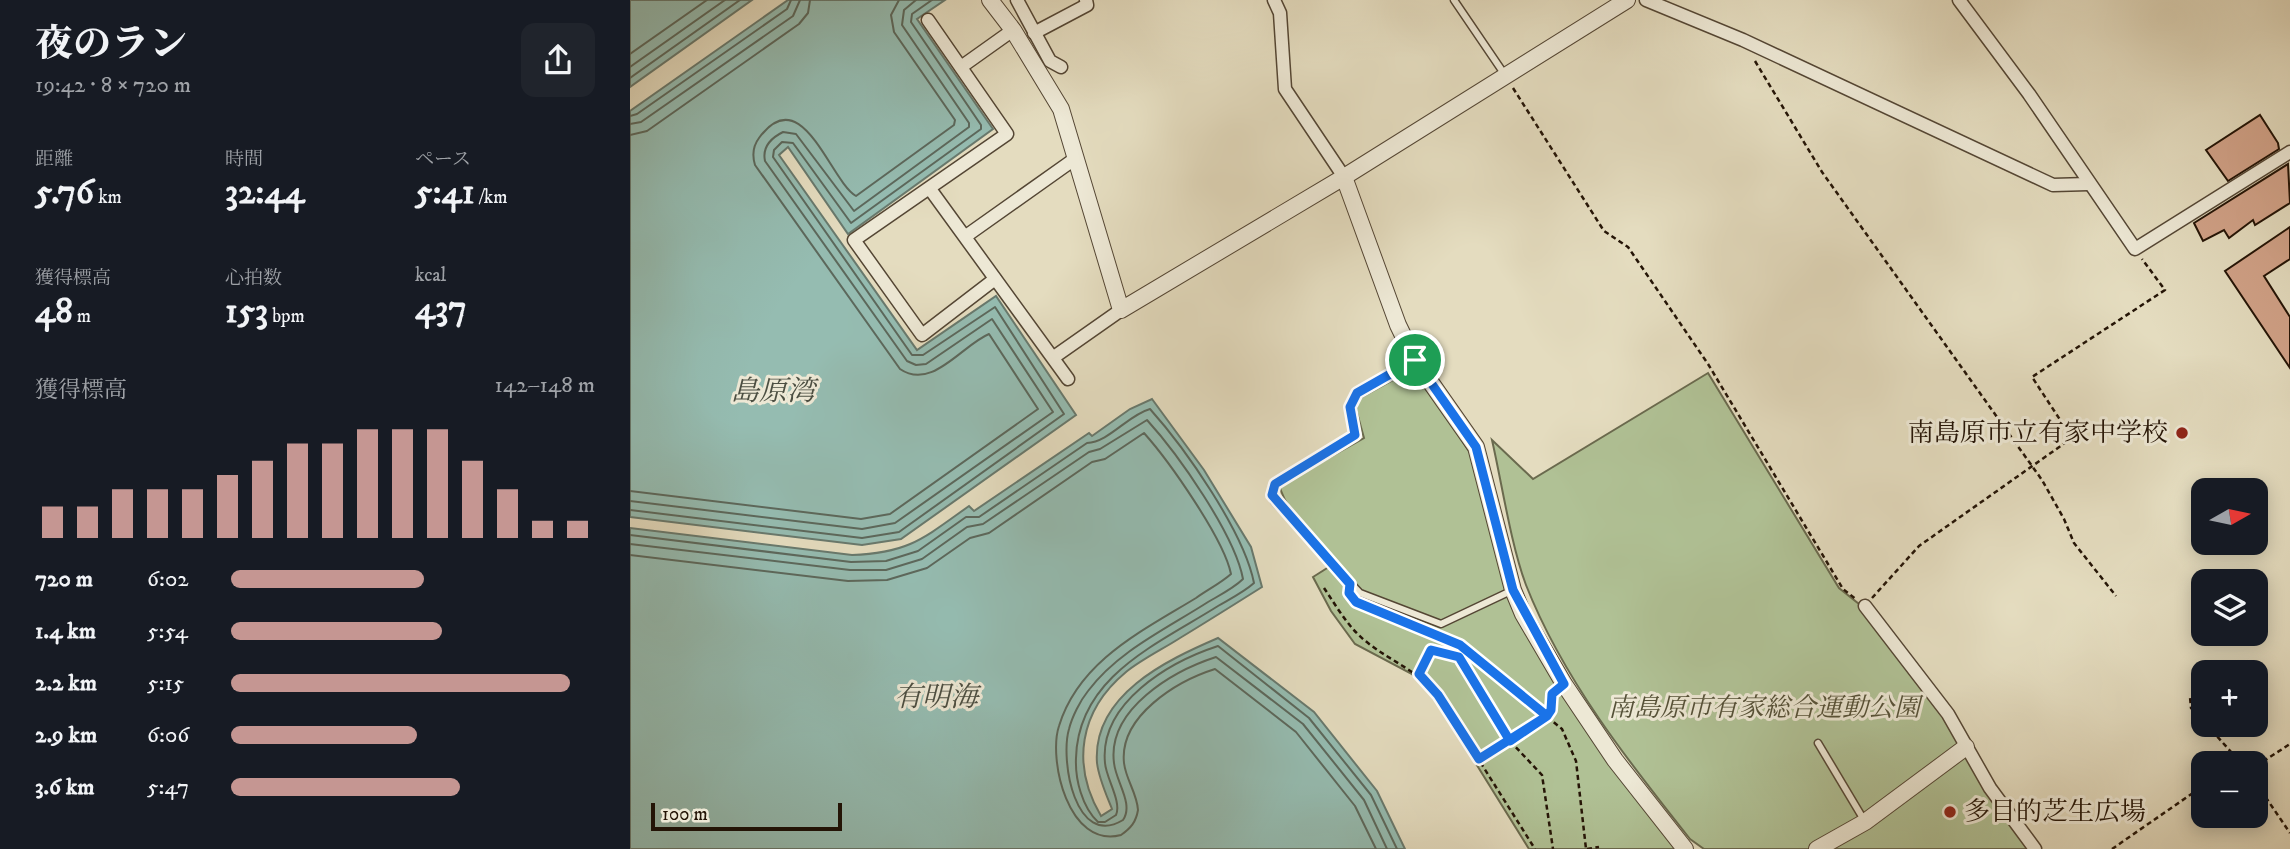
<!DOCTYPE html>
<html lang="ja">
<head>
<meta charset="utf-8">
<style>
  body { margin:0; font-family:"IM FELL DW Pica","Noto Serif JP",serif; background:#20242c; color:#f1f3f6; height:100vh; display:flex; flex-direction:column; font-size:26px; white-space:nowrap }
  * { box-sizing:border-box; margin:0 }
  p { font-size:23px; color:#9ea1a6 }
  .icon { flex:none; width:38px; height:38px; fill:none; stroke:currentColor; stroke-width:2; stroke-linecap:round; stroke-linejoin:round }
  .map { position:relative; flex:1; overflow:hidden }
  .details { display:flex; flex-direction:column; background:#171b24; width:630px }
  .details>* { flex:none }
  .needle { width:46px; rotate:81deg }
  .buttons { position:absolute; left:1561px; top:478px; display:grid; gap:14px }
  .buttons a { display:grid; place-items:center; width:77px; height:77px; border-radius:14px; background:#171b24; box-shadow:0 4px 18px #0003; font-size:35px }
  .scale { position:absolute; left:21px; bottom:18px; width:191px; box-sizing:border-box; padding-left:7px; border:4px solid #241406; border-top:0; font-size:19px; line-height:24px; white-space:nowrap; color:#241406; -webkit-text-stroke:5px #ede8d5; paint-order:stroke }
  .pin { position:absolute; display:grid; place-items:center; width:60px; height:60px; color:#fff; margin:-30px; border:4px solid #fff; border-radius:50%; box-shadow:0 2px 7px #0007 }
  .round { display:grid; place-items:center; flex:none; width:74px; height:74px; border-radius:14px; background:#20242c }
  .headline { display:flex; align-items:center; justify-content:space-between; height:119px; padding:0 35px }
  h1 { font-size:38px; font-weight:800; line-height:52px }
  .figures { display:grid; grid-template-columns:repeat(3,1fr); gap:10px; height:119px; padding:7px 35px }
  .figures div { display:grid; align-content:center }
  .figures b { font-size:35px; font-weight:800 }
  .figures small { font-size:19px; font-weight:400 }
  .figures p { font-size:19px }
  .chart { height:196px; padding:14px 35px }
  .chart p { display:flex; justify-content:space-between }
  .chart svg { width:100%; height:126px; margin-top:7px; stroke:#c59692; stroke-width:6 }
  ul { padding:0 35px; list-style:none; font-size:23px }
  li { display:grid; grid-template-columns:112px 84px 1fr; align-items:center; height:52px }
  li i { height:18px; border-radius:9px; background:#c59692 }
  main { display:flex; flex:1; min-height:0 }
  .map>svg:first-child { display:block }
  .green { fill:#b0c195; stroke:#6a6a4e; stroke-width:2 }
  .water { fill:#95bcb1; stroke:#68796d; stroke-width:2 }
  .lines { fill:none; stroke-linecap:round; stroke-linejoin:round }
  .shore { stroke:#5c685c; stroke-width:2 }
  .building { fill:#d1a288; stroke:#241406; stroke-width:2 }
  .service-casing { stroke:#544634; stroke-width:9 }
  .minor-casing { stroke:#544634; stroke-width:15 }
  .tertiary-casing { stroke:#544634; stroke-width:18 }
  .path { stroke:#241406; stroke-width:2.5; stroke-dasharray:5 3.5; stroke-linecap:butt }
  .service { stroke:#ede8d5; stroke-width:6 }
  .minor { stroke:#ede8d5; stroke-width:12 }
  .tertiary { stroke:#ede8d5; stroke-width:16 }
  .route-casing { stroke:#fff; stroke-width:14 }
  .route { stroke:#1a73e8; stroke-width:9 }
  .poi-dot { fill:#8f2418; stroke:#ede8d5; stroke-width:2.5 }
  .labels { text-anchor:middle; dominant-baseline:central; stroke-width:6; stroke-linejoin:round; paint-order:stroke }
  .poi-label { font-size:26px; fill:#241406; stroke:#ede8d5; text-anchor:end }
  .park-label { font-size:26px; font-style:italic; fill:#555138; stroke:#ede8d5 }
  .water-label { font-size:28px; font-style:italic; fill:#4c4f42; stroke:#ede8d5 }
</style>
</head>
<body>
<main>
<section class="details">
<div class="headline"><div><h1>夜のラン</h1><p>19:42 · 8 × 720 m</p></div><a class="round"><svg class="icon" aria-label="share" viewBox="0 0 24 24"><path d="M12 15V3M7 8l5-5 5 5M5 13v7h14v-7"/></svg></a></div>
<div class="figures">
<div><p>距離</p><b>5.76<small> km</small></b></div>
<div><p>時間</p><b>32:44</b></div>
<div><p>ペース</p><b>5:41<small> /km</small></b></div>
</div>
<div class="figures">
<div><p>獲得標高</p><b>48<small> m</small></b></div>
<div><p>心拍数</p><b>153<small> bpm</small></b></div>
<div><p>kcal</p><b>437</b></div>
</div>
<div class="chart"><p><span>獲得標高</span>142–148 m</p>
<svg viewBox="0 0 160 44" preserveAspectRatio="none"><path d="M5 44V33M15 44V33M25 44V27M35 44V27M45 44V27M55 44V22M65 44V17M75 44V11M85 44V11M95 44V6M105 44V6M115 44V6M125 44V17M135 44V27M145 44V38M155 44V38"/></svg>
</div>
<ul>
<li><b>720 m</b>6:02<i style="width:53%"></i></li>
<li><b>1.4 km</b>5:54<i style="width:58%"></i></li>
<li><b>2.2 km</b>5:15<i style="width:93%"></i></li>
<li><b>2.9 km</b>6:06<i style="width:51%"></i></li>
<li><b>3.6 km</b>5:47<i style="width:63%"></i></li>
</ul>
</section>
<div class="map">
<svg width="1660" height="849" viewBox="0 0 1660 849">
  <rect width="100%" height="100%" fill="#e4dcbf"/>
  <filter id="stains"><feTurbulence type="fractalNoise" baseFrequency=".00286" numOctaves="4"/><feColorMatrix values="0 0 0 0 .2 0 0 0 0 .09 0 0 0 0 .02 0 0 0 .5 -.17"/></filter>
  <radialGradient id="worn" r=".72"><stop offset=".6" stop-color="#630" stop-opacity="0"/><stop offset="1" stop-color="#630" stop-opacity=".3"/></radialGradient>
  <g class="green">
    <path d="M781,370l21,24 40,62 29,116 176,277h-148l-92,-148 -25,-27 -57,-30 -24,-33 -18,-34 22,-14c-22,-24 -45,-46 -56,-77l85,-48 -8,-29 2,-10z"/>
    <path d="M1078,373l131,215 25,20 84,114 80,127h-324l-14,-10c-62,-78 -127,-160 -164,-254 -15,-40 -24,-101 -34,-145l41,39z"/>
  </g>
  <g class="water">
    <polygon points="0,0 122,0 0,87"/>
    <polygon points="158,0 315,0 287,19 363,129 218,234 158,147 149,155 287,350 366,296 446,415 271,539 232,545 0,517 0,111"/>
    <path d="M522,399l52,71 47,77 11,40c-27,17 -54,34 -82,51 -17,11 -38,21 -54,34 -47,39 -55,93 -25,144l11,-7c-6,-15 -13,-30 -15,-46 -5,-68 70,-103 121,-125l96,74 63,79 28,58h-775v-321l222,27c57,-2 72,-17 117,-49l5,5 115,-78 3,3 38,-27z"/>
  </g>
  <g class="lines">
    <g class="shore">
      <polyline points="0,54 77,0"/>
      <polyline points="0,67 95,0"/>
      <polyline points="0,78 110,0"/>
      <polyline points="0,116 7,114 157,9 161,0"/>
      <polyline points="0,124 11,122 163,16 170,0"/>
      <polyline points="0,135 17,131 169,24 178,13 180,0"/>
      <path d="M0,491l231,28 29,-5 148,-105 -49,-75c-27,11 -57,57 -89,35l-145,-204c-3,-10 -2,-19 4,-27 43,-59 71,43 97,58l98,-71 1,-5 -61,-88 -3,-17 8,-15"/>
      <path d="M0,501l232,28 33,-6 158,-111 -61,-93 -66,45 -10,1 -9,-4 -142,-200c-3,-14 6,-23 18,-29l13,2 58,77 115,-84v-4l-67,-98 2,-15 12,-10"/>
      <polyline points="0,510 232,538 269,532 434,414 365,307 293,355 282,355 143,157 144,150 152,142 163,143 221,223 351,129 351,125 281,22 282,14 302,0"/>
      <path d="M0,535l221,27 35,-1 32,-10 48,-34h13l108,-74c22,-1 41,-28 63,-34 35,39 94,123 104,174 -10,9 -24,16 -36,23 -60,38 -140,70 -142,152 -1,21 6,49 22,64h7l11,-7c6,-13 -10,-37 -11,-52 -6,-60 64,-101 113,-117l91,72 62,77 26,54"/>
      <path d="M0,544l220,26h36l36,-11 45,-32 16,-3 106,-72 11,-3 47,-29c31,34 88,115 96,159 -9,9 -23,16 -35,23 -42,27 -90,49 -120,89 -8,10 -16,26 -19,38 -9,31 6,120 54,91 11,-16 -7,-38 -9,-57 -7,-54 59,-92 102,-106l87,67 61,76 23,49"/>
      <path d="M0,555l218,26 39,-1 40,-12 43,-30 19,-5 103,-71 13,-3 39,-26c25,28 80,106 87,141 -10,9 -24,16 -35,24 -54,33 -117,63 -137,128 -11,33 9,123 62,109 10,-7 15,-13 17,-25 -1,-17 -12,-30 -14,-47 -5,-47 53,-82 91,-94l81,63 59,74 21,43"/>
    </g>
  </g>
  <g class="building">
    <polygon points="1630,115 1648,143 1649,149 1598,181 1576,150"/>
    <polygon points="1658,164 1660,203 1625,225 1623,220 1599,238 1594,230 1573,241 1564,223"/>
    <polygon points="1660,227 1660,259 1634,276 1660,317 1660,368 1595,271"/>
  </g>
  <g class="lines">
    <g class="service-casing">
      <g id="service">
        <polyline points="824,0 875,75"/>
        <polyline points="783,361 727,393 720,407 725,435 645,484 642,488 644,501 730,593 811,624 883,590"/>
        <polyline points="1188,743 1234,820"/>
      </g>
    </g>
    <g class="minor-casing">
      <g id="minor">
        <polyline points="387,0 420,61 431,67"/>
        <polyline points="644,0 650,13 655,89 714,177"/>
        <polyline points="1016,0 1113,40 1423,185 1458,184"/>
        <polyline points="1329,0 1399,94 1505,249 1660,152"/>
        <polyline points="298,20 377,134 224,240 292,335 365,279"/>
        <polyline points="404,33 457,5 456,0"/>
        <polyline points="331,67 383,30"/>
        <polyline points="300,189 438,379"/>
        <polyline points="336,236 446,158"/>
        <polyline points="424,357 491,310"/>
        <polyline points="1235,606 1318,714 1360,788 1405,849"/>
      </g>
    </g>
    <g class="tertiary-casing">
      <g id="tertiary">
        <polyline points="360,0 383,30 431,109 491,310 714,177 997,0"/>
        <polyline points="714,177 768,325 785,360 846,447 883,590 893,614 934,684 985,760 1055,849"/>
        <polyline points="1187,849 1235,822 1336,747"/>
      </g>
    </g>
    <g class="path">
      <polyline points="1125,61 1192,172 1412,480 1434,519 1444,543 1486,596"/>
      <polyline points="883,88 974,231 998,247 1078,364 1213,589 1227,600"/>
      <path d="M694,588c13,19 25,41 44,55 24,19 50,28 70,52l97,154"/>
      <polyline points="1242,598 1289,546 1442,438 1402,377 1535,290 1512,259"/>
      <polyline points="746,610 830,645 932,729 946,761 956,849"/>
      <polyline points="789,674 801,651 829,657 880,741 912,775 923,849"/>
      <polyline points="1573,688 1560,697 1561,708 1573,722"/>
      <polyline points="1576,724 1611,763"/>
      <polyline points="849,759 917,716 921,710 923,693"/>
      <polyline points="1626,766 1660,744"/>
      <polyline points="1626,783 1660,833"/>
      <polyline points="957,849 969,847"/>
      <polyline points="1482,849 1573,786"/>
    </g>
    <use href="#service" class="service"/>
    <use href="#minor" class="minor"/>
    <use href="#tertiary" class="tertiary"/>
  </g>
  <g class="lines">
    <g class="route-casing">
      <polyline id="route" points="785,360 846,447 883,590 934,684 922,694 921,710 917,716 849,759 808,695 789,674 801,650 829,657 880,741 917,716 830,645 726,602 719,593 720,584 642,495 645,484 725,435 720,407 727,393 785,360"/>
    </g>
    <use href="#route" class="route"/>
  </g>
  <g class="poi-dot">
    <circle cx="1552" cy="433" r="7"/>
    <circle cx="1320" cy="812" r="7"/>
  </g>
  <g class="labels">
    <g class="poi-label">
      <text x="1538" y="433">南島原市立有家中学校</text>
      <text x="1334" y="812" text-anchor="start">多目的芝生広場</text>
    </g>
    <g class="park-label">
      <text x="1134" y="708">南島原市有家総合運動公園</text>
    </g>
    <g class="water-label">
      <text x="143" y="391">島原湾</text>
      <text x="306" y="697">有明海</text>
    </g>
  </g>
  <rect width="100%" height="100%" filter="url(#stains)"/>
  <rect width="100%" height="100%" fill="url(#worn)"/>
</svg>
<div class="buttons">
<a><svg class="needle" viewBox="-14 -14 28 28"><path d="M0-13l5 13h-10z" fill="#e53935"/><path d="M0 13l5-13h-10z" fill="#9ea1a6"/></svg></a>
<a><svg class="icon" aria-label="layers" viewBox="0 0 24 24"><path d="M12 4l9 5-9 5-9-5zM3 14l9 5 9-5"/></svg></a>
<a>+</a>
<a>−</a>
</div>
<div class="scale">100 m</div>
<div class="pin" style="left:785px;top:360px;background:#1e9e55"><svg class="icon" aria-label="arrive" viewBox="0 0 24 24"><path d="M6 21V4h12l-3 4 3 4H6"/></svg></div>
</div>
</main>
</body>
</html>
